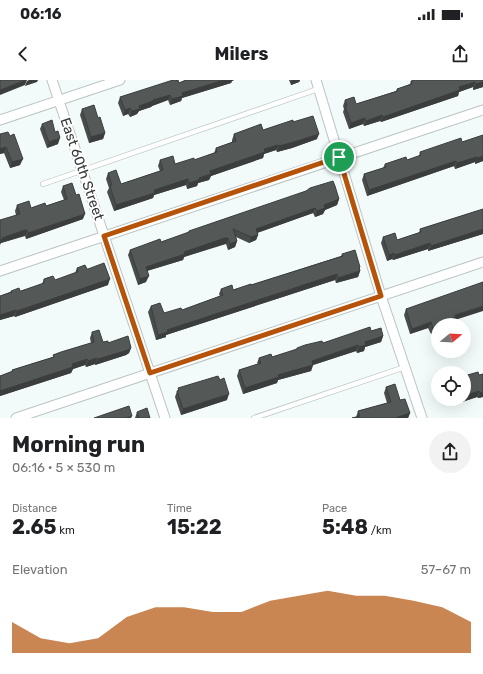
<!DOCTYPE html>
<html lang="en">
<head>
<meta charset="utf-8">
<style>
  body { margin:0; font-family:Rubik,sans-serif; background:#f2f2f2; color:#202124; height:100vh; display:flex; flex-direction:column; font-size:15px; white-space:nowrap }
  * { box-sizing:border-box; margin:0 }
  p { font-size:13px; color:#757577 }
  .icon { flex:none; width:22px; height:22px; fill:none; stroke:currentColor; stroke-width:2; stroke-linecap:round; stroke-linejoin:round }
  .map { position:relative; height:338px; overflow:hidden }
  .drawer { display:flex; flex-direction:column; background:#fff; flex:1 }
  .drawer>* { flex:none }
  .needle { width:26px; rotate:72deg }
  .buttons { position:absolute; left:431px; top:238px; display:grid; gap:8px }
  .buttons a { display:grid; place-items:center; width:40px; height:40px; border-radius:50%; background:#fff; box-shadow:0 4px 16px #0002; font-size:20px }
  .pin { position:absolute; display:grid; place-items:center; width:34px; height:34px; color:#fff; margin:-17px; border:2px solid #fff; border-radius:50%; box-shadow:0 1px 4px #0007 }
  .round { display:grid; place-items:center; flex:none; width:42px; height:42px; border-radius:21px; background:#f2f2f2 }
  .head { display:flex; align-items:center; justify-content:space-between; height:68px; padding:0 12px }
  h1 { font-size:22px; font-weight:700; line-height:30px }
  .metrics { display:grid; grid-template-columns:repeat(3,1fr); gap:6px; height:68px; padding:4px 12px }
  .metrics div { display:grid; align-content:center }
  .metrics b { font-size:20px; font-weight:700 }
  .metrics small { font-size:11px; font-weight:400 }
  .metrics p { font-size:11px }
  .chart { height:112px; padding:8px 12px }
  .chart p { display:flex; justify-content:space-between }
  .chart svg { width:100%; height:72px; margin-top:4px; fill:#b45309; opacity:.7 }
  .status { display:flex; justify-content:space-between; align-items:center; height:28px; padding:0 20px; background:#fff; direction:ltr }
  .status svg { height:11px; fill:currentColor }
  header { display:flex; justify-content:space-between; align-items:center; height:52px; padding:0 12px; background:#fff; font-size:18px; font-weight:700 }
  .map>svg:first-child { display:block }
  .lines { fill:none; stroke-linecap:round; stroke-linejoin:round }
  .lane-casing { stroke:#bbc3c3; stroke-width:6 }
  .street-casing { stroke:#bbc3c3; stroke-width:11 }
  .lane { stroke:#fff; stroke-width:4.5 }
  .street { stroke:#fff; stroke-width:9 }
  .wall { fill:#484d4b }
  .shaded-wall { fill:#3b3e3d }
  .building { fill:#545957; stroke:#3b3e3d }
  .route-casing { stroke:#fff; stroke-width:8 }
  .route { stroke:#b45309; stroke-width:5 }
  .labels { text-anchor:middle; dominant-baseline:central; stroke-width:4; stroke-linejoin:round; paint-order:stroke }
  .street-label { font-size:14px; fill:#353838; stroke:#fff }
</style>
</head>
<body>
<div class="status"><b>06:16</b><svg viewBox="0 0 49 12"><path d="M0 12V9h3v3zM5 12V6h3v6zM10 12V3h3v9zM15 12V0h3v12zM26 1h20v11H26zM47 4h2v5h-2z"/></svg></div>
<header><svg class="icon" aria-label="back" viewBox="0 0 24 24"><path d="M15 5l-7 7 7 7"/></svg>Milers<svg class="icon" aria-label="share" viewBox="0 0 24 24"><path d="M12 15V3M7 8l5-5 5 5M5 13v7h14v-7"/></svg></header>
<div class="map">
<svg width="483" height="338" viewBox="0 0 483 338">
  <rect width="100%" height="100%" fill="#f2fafa"/>
  <g class="lines">
    <g class="lane-casing">
      <g id="lane">
        <polyline points="43,104 318,9"/>
        <polyline points="254,338 405,287"/>
      </g>
    </g>
    <g class="street-casing">
      <g id="street">
        <polyline points="52,0 165,338"/>
        <polyline points="316,0 381,216 422,338"/>
        <polyline points="0,40 120,0"/>
        <polyline points="0,191 483,30"/>
        <polyline points="16,338 483,182"/>
      </g>
    </g>
    <use href="#lane" class="lane"/>
    <use href="#street" class="street"/>
  </g>
  <g class="wall">
    <polygon points="186,0 234,0 232,1 231,3 182,18 181,21 170,25 168,20 152,26 151,27 139,31 137,34 130,37 128,34 123,36 118,23 120,17 175,1 179,3"/>
    <polygon points="289,0 300,0 299,2 291,5"/>
    <polygon points="483,0 483,7 473,10 473,7 459,12 458,16 446,20 381,42 380,41 364,46 363,44 349,49 343,32 344,29 343,26 345,20 356,24 396,11 397,9 410,4 411,1"/>
    <polygon points="82,29 105,53 103,59 89,63 80,35"/>
    <polygon points="293,42 317,59 292,68 277,72 276,70 264,74 263,78 211,96 209,100 198,103 197,106 187,109 186,105 154,115 153,118 114,131 107,112 109,108 106,99 108,93 121,104 160,91 158,86 160,80 175,84 194,80 214,73 216,68 232,62 232,60 234,54 263,50"/>
    <polygon points="42,44 58,64 47,68 40,49"/>
    <polygon points="0,54 20,85 10,88 4,73 0,74"/>
    <polygon points="462,62 483,81 475,84 475,82 455,89 454,86 367,116 362,100 364,94 383,88 385,84 407,80 419,76 420,72"/>
    <polygon points="63,106 83,139 26,159 25,156 23,156 1,163 0,165 16,135 15,131 17,125 31,128 46,126 64,120 61,112"/>
    <polygon points="339,119 337,125 325,130 323,134 315,137 313,133 257,153 258,155 256,160 249,163 236,157 237,161 235,167 228,170 226,164 223,164 184,177 183,180 147,191 146,202 138,205 128,175 130,170 161,162 188,153 189,151"/>
    <polygon points="483,129 483,154 428,171 428,169 393,180 392,179 387,181 381,163 383,157 397,160 419,153 420,149"/>
    <polygon points="342,174 359,189 360,191 358,197 336,203 335,200 166,255 166,257 156,260 148,232 151,226 164,233 182,230 220,216 219,214 221,209 233,210 251,205 341,176"/>
    <polygon points="77,188 87,189 108,205 15,237 14,236 0,240 0,216 10,212 11,211 21,211 42,204 44,199 55,200 75,193"/>
    <polygon points="406,229 455,240 454,243 438,245 431,254 428,248 410,254 404,235"/>
    <polygon points="371,251 383,256 381,262 365,267 364,271 357,273 356,271 313,285 311,291 278,300 277,303 243,314 237,296 239,290 258,284 257,283 259,278 272,277 296,270 297,268 323,263"/>
    <polygon points="92,252 103,262 131,268 129,273 126,275 95,285 95,284 86,287 85,285 73,289 71,293 0,316 0,296 11,292 12,290 53,277 53,275 91,263 90,258"/>
    <polygon points="478,292 483,317 478,318 477,317 450,326 448,319 464,319"/>
    <polygon points="386,307 400,320 410,333 408,338 352,338 356,337 358,331 387,323 384,313"/>
    <polygon points="178,308 227,320 181,335 175,317 177,311 178,310"/>
    <polygon points="137,332 150,338 135,338"/>
  </g>
  <g class="shaded-wall">
    <polygon points="25,0 27,0 25,5 0,15 0,10"/>
    <polygon points="29,0 38,0 37,2 25,6 27,1"/>
    <polygon points="224,0 234,0 232,1 231,3 182,18 181,21 170,25 172,19 182,13"/>
    <polygon points="292,0 300,0 299,2 291,5"/>
    <polygon points="475,2 473,7 459,12 458,16 381,42 383,37 459,7"/>
    <polygon points="483,2 483,7 473,10 476,4"/>
    <polygon points="170,15 168,20 152,26 151,27 139,31 137,34 130,37 132,31 139,26 153,20"/>
    <polygon points="130,28 128,34 123,36 125,30"/>
    <polygon points="382,35 380,41 364,46 366,41"/>
    <polygon points="365,38 363,44 349,49 351,43"/>
    <polygon points="105,53 103,59 89,63 91,57"/>
    <polygon points="319,54 317,59 292,68 277,72 279,66"/>
    <polygon points="60,58 58,64 47,68 49,62"/>
    <polygon points="278,65 276,70 264,74 263,78 211,96 209,100 198,103 197,106 187,109 189,103 210,91 264,69"/>
    <polygon points="6,67 4,73 0,74 0,69"/>
    <polygon points="483,76 483,81 475,84 477,78"/>
    <polygon points="477,77 475,82 455,89 457,83"/>
    <polygon points="23,79 20,85 10,88 12,82"/>
    <polygon points="456,81 454,86 367,116 369,110"/>
    <polygon points="188,99 186,105 154,115 153,118 114,131 116,125 154,110"/>
    <polygon points="339,119 337,125 325,130 323,134 315,137 317,131 324,125"/>
    <polygon points="315,128 313,133 254,154 256,149"/>
    <polygon points="85,134 83,139 26,159 28,153"/>
    <polygon points="483,149 483,154 428,171 431,166"/>
    <polygon points="25,150 27,150 25,156 1,163 0,165 0,160 2,158"/>
    <polygon points="258,155 256,160 249,163 251,157"/>
    <polygon points="225,158 228,158 226,164 184,177 183,180 143,192 146,187 184,172"/>
    <polygon points="237,161 235,167 228,170 230,164"/>
    <polygon points="430,163 428,169 393,180 395,175"/>
    <polygon points="394,173 392,179 387,181 389,175"/>
    <polygon points="360,187 359,191 360,191 358,197 336,203 338,198"/>
    <polygon points="337,194 335,200 166,255 166,257 156,260 158,255 167,250"/>
    <polygon points="149,196 146,202 138,205 140,199"/>
    <polygon points="110,199 108,205 15,237 17,231"/>
    <polygon points="483,226 483,231 455,240 454,243 446,245 441,245 443,241 455,235"/>
    <polygon points="16,230 14,236 0,240 0,235"/>
    <polygon points="431,242 428,248 410,254 412,249"/>
    <polygon points="438,247 438,252 431,254 433,248"/>
    <polygon points="383,256 381,262 365,267 364,271 357,273 359,267 365,262"/>
    <polygon points="358,265 356,271 313,285 311,291 278,300 277,303 243,314 245,308 312,281"/>
    <polygon points="131,268 129,273 126,275 95,285 98,279"/>
    <polygon points="97,278 95,284 86,287 88,281"/>
    <polygon points="87,279 85,285 73,289 71,293 0,316 0,311 72,284"/>
    <polygon points="479,311 477,317 450,326 452,320 455,319 464,319 464,316"/>
    <polygon points="483,312 483,317 478,318 480,313"/>
    <polygon points="229,314 227,320 181,335 183,329"/>
    <polygon points="410,333 408,338 395,338"/>
    <polygon points="132,336 131,338 125,338"/>
  </g>
  <g class="building">
    <polygon points="0,0 25,0 0,10"/>
    <polygon points="173,0 175,0 175,1 178,0 179,3 186,0 224,0 182,13 183,16 172,19 170,15 153,20 153,21 139,26 140,29 132,31 130,28 125,30 120,17"/>
    <polygon points="415,0 483,0 483,2 476,4 475,2 459,7 460,10 383,37 382,35 366,41 365,38 351,43 345,26 347,26 345,20 354,17 356,24 398,11 397,9 412,4 411,1"/>
    <polygon points="94,25 98,38 100,37 105,53 91,57 82,29"/>
    <polygon points="313,36 319,54 294,62 279,66 278,65 264,69 265,72 210,91 211,94 199,98 199,100 189,103 188,99 154,110 155,113 116,125 110,106 112,105 108,93 116,90 121,104 163,90 160,80 173,76 175,84 194,78 194,80 217,72 216,68 236,61 234,54 253,47 261,44 263,50 293,40 293,42"/>
    <polygon points="52,40 55,52 58,51 60,58 49,62 42,44"/>
    <polygon points="8,52 10,56 14,54 23,79 12,82 6,67 0,69 0,54"/>
    <polygon points="483,55 483,76 477,78 477,77 457,83 456,81 369,110 364,94 386,87 385,84 406,77 407,80 421,75 420,72 461,58 462,62"/>
    <polygon points="333,101 335,106 339,119 324,125 325,128 317,131 315,128 256,149 258,155 251,157 233,149 237,161 230,164 228,158 225,158 184,172 185,174 146,187 149,196 140,199 130,170 160,159 161,162 189,152 189,151 306,111 310,108"/>
    <polygon points="72,103 76,115 79,114 85,134 28,153 27,150 25,150 2,158 3,159 0,160 0,140 20,134 17,125 29,121 31,128 45,123 46,126 67,119 63,106"/>
    <polygon points="483,129 483,149 431,166 430,163 395,175 394,173 389,175 383,157 395,153 397,160 421,152 420,149"/>
    <polygon points="355,170 360,187 359,187 360,191 338,198 337,194 167,250 168,252 158,255 151,226 160,223 164,233 181,228 182,230 223,215 221,209 232,205 233,210 251,204 251,205 343,176 342,174"/>
    <polygon points="104,183 110,199 17,231 16,230 0,235 0,216 12,212 11,211 19,208 20,211 21,211 44,203 44,199 53,196 55,200 77,192 78,192 77,188 85,185 87,189 88,189"/>
    <polygon points="483,202 483,226 455,235 456,237 443,241 444,245 438,245 438,247 433,248 431,242 412,249 406,229"/>
    <polygon points="370,247 371,251 381,248 383,256 365,262 366,265 359,267 358,265 312,281 313,285 278,295 279,297 245,308 239,290 261,283 259,278 271,274 272,277 297,269 297,268 305,265 322,261 323,263"/>
    <polygon points="99,250 103,262 108,261 108,263 128,256 131,268 128,270 98,279 97,278 88,281 87,279 72,284 73,287 0,311 0,296 13,291 12,290 54,277 53,275 61,272 94,262 92,252"/>
    <polygon points="478,292 479,295 483,294 483,312 480,313 479,311 464,316 464,296"/>
    <polygon points="218,296 220,300 224,298 229,314 183,329 177,311 179,310 178,308"/>
    <polygon points="395,304 400,320 405,319 410,333 395,338 352,338 360,336 358,331 391,322 386,307"/>
    <polygon points="129,326 132,336 125,338 94,338"/>
    <polygon points="147,328 150,338 139,338 137,332"/>
  </g>
  <g class="lines">
    <g class="route-casing">
      <polygon id="route" points="339,77 381,216 150,293 104,156"/>
    </g>
    <use href="#route" class="route"/>
  </g>
  <g class="labels">
    <g class="street-label">
      <text transform="translate(82 89) rotate(71)">East 60th Street</text>
    </g>
  </g>
</svg>
<div class="buttons">
<a><svg class="needle" viewBox="-14 -14 28 28"><path d="M0-13l5 13h-10z" fill="#e53935"/><path d="M0 13l5-13h-10z" fill="#757577"/></svg></a>
<a><svg class="icon" aria-label="locate" viewBox="0 0 24 24"><circle cx="12" cy="12" r="6"/><path d="M12 2v4M12 18v4M2 12h4M18 12h4"/></svg></a>
</div>
<div class="pin" style="left:339px;top:77px;background:#1e9e55"><svg class="icon" aria-label="arrive" viewBox="0 0 24 24"><path d="M6 21V4h12l-3 4 3 4H6"/></svg></div>
</div>
<section class="drawer">
<div class="head"><div><h1>Morning run</h1><p>06:16 · 5 × 530 m</p></div><a class="round"><svg class="icon" aria-label="share" viewBox="0 0 24 24"><path d="M12 15V3M7 8l5-5 5 5M5 13v7h14v-7"/></svg></a></div>
<div class="metrics">
<div><p>Distance</p><b>2.65<small> km</small></b></div>
<div><p>Time</p><b>15:22</b></div>
<div><p>Pace</p><b>5:48<small> /km</small></b></div>
</div>
<div class="chart"><p><span>Elevation</span>57–67 m</p>
<svg viewBox="0 0 160 44" preserveAspectRatio="none"><path d="M0 44V25L10 35L20 38L30 35L40 22L50 16L60 16L70 19L80 19L90 12L100 9L110 6L120 9L130 9L140 12L150 16L160 25V44z"/></svg>
</div>
</section>
</body>
</html>
